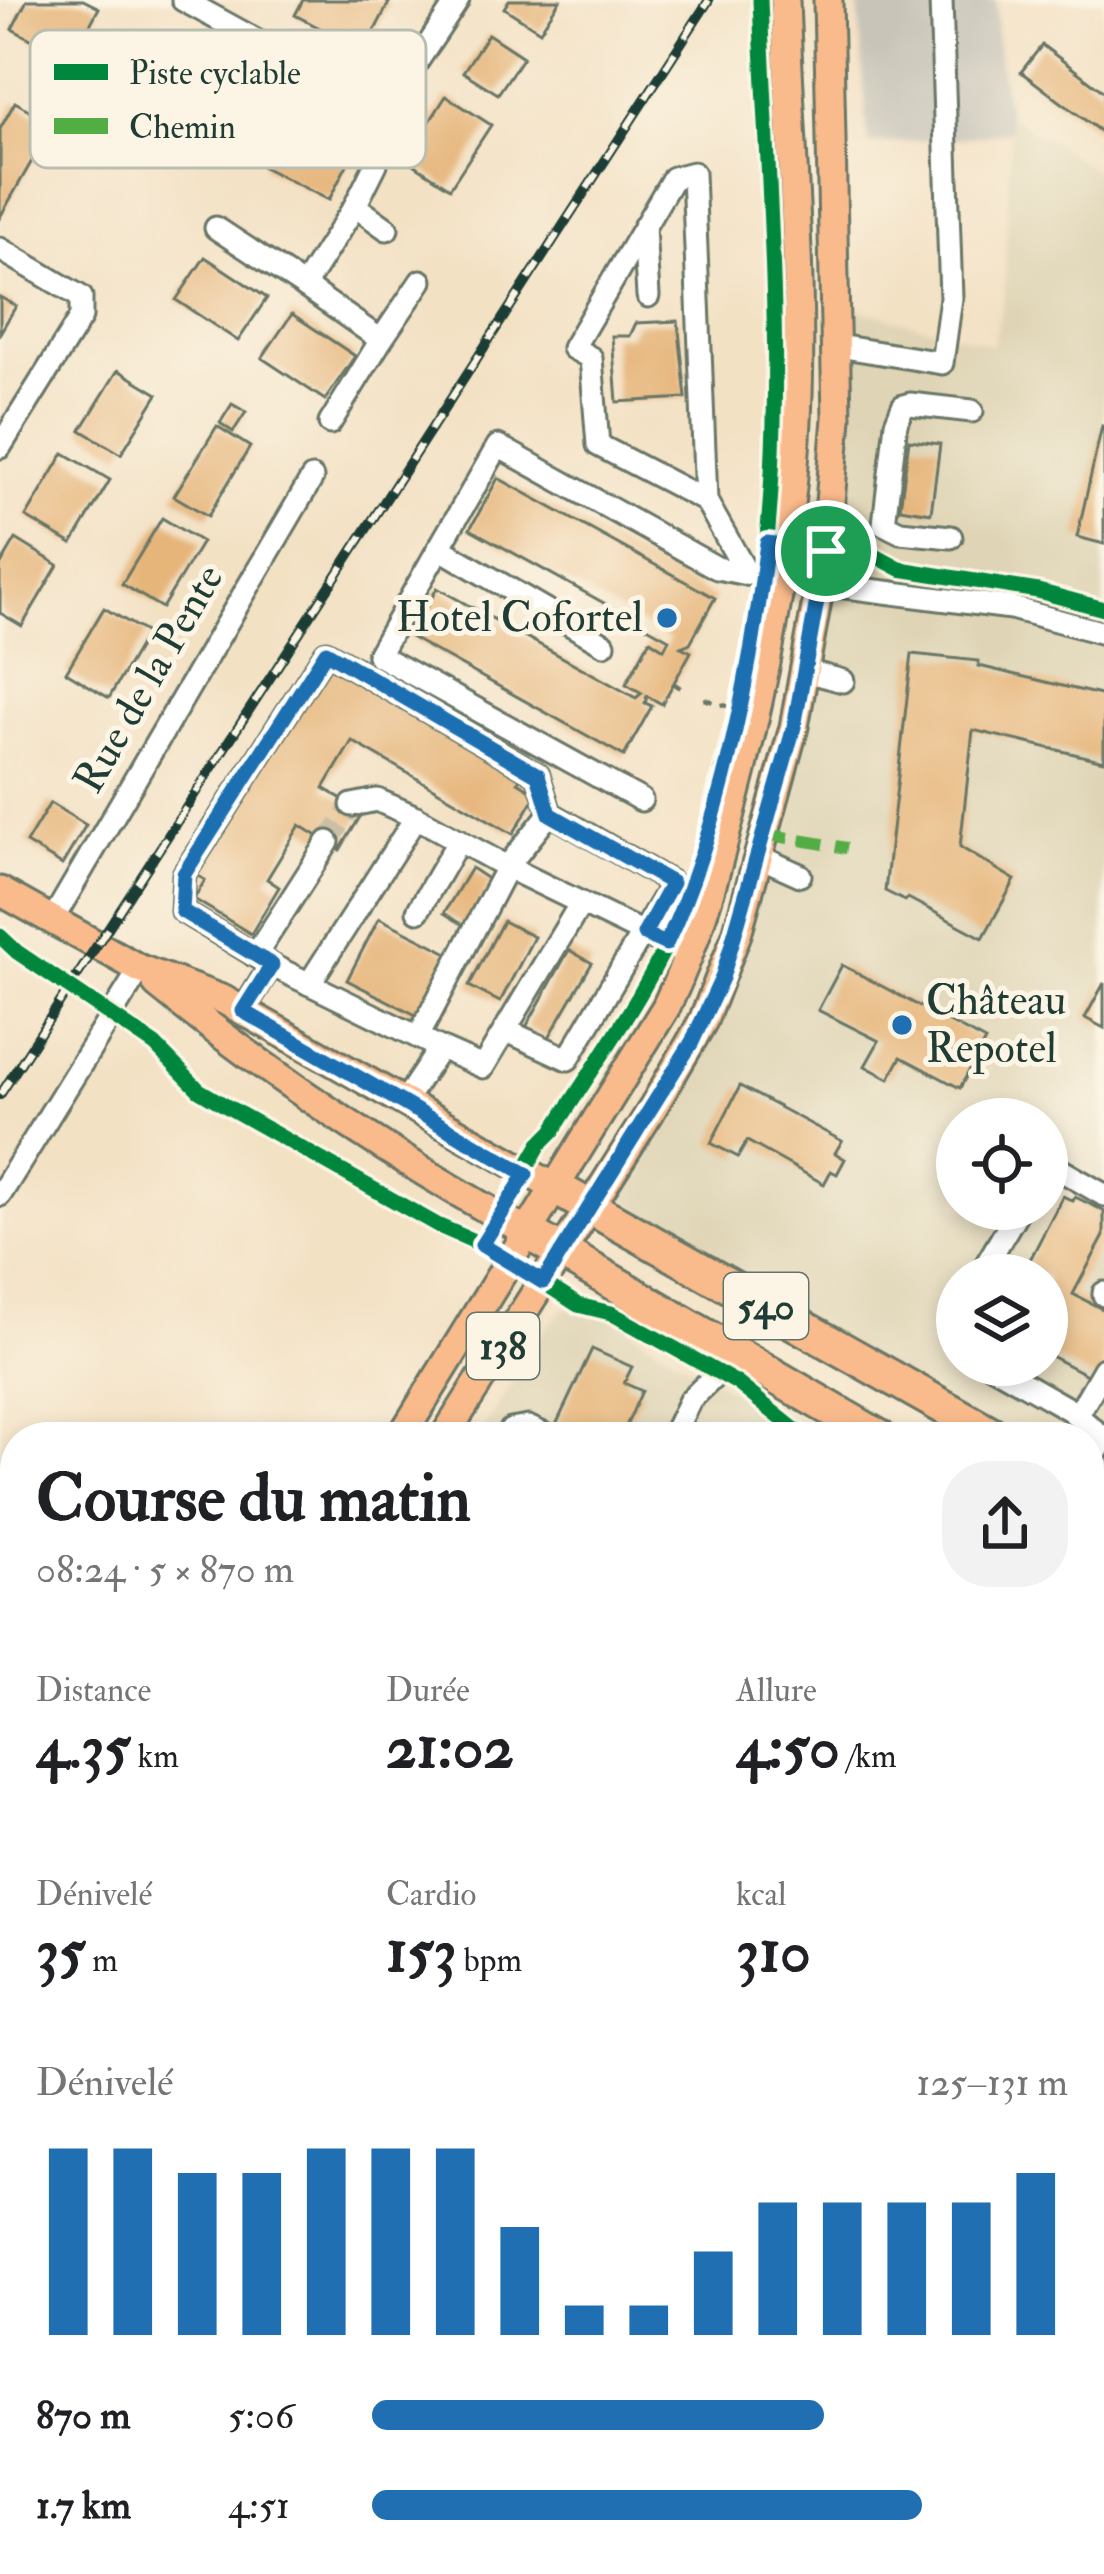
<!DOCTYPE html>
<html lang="fr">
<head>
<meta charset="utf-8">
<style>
  body { margin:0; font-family:"IM FELL Double Pica",serif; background:#f2f2f2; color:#202124; height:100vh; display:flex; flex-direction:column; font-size:45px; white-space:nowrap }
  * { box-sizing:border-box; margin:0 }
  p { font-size:39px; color:#757577 }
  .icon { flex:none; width:66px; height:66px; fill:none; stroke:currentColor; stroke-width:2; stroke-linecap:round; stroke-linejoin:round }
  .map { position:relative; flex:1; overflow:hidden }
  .details { position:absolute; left:0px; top:1422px; width:1104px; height:1152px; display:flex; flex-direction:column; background:#fff; border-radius:48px 48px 0 0; box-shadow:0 6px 18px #0003 }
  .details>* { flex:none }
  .controls { position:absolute; left:936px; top:1098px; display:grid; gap:24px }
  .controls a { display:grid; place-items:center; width:132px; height:132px; border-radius:50%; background:#fff; box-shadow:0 6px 18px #0003; font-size:60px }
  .pin { position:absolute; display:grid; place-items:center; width:102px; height:102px; color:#fff; margin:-51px; border:6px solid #fff; border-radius:50%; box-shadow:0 3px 12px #0007 }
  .round { display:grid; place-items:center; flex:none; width:126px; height:126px; border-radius:48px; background:#f2f2f2 }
  .head { display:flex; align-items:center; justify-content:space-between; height:204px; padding:0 36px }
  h1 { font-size:66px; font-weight:700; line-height:90px }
  .figures { display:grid; grid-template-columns:repeat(3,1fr); gap:18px; height:204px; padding:12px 36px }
  .figures div { display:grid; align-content:center }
  .figures b { font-size:60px; font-weight:700 }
  .figures small { font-size:33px; font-weight:400 }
  .figures p { font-size:33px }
  .chart { height:336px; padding:24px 36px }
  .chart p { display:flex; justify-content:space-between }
  .chart svg { width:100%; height:216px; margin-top:12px; stroke:#1f6fb2; stroke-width:6 }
  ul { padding:0 36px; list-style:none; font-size:39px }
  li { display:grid; grid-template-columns:192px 144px 1fr; align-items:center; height:90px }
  li i { height:30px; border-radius:15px; background:#1f6fb2 }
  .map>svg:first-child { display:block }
  .built { fill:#dfd4b5; fill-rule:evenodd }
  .industrial { fill:#c8c4b8 }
  .building { fill:#e6b57a }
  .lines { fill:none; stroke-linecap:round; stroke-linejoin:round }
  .minor-tunnel { stroke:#c9c0a7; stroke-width:21; stroke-dasharray:21 10; stroke-linecap:butt }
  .minor-casing { stroke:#697666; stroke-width:27 }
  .major-casing { stroke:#697666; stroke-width:33 }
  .highway-casing { stroke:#697666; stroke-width:39 }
  .path { stroke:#697666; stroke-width:4.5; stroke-dasharray:9 9; stroke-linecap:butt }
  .minor { stroke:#fff; stroke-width:21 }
  .major { stroke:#fabb8c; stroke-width:27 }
  .highway { stroke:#fabb8c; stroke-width:33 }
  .rail-casing { stroke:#1f3d34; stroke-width:10 }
  .rail { stroke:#fcf5e5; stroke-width:6; stroke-dasharray:18; stroke-linecap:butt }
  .quiet { stroke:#52ad45; stroke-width:12; stroke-dasharray:24 12; stroke-linecap:butt }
  .cycleway-casing { stroke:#fcf5e5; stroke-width:22 }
  .cycleway { stroke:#00873e; stroke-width:15 }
  .route-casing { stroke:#fff; stroke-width:24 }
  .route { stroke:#1f6fb2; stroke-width:15 }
  .poi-dot { fill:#1f6fb2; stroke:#fcf5e5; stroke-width:4.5 }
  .labels { text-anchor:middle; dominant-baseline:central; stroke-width:10; stroke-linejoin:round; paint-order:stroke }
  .shield { fill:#fcf5e5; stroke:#617469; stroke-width:3 }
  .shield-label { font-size:39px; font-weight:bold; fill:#1f3d34 }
  .poi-label { font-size:42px; fill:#1f3d34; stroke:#fcf5e5; text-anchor:end }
  .street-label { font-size:42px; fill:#1f3d34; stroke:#fcf5e5 }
  .key { fill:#fcf5e5; stroke:#babeb0; stroke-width:3 }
  .key-label { font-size:33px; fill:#1f3d34 }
</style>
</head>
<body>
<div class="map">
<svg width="1104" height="2574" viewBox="0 0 1104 2574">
  <rect width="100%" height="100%" fill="#fcf5e5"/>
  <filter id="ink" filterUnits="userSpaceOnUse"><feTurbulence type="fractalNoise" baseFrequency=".00833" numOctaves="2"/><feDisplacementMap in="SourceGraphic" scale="24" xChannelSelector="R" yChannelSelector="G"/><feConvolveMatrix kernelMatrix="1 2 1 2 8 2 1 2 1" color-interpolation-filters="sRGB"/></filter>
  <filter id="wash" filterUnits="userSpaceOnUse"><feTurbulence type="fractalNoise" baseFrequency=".004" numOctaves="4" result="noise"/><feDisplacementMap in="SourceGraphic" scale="48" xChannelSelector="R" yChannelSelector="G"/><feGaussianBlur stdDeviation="2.7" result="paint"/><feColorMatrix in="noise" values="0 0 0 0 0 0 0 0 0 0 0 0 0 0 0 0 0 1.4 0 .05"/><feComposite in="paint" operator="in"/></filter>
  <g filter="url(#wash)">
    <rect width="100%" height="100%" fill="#f3e1c4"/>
    <g class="built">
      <path d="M1011,116l93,60v1321l-15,-8v-52h-92l-407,-229 102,-166 114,-371 31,-367 156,41 11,-46zM957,1119h90v90h-90zM957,1275h90v90h-90z"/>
      <polygon points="565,1308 610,1318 809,1437 478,1437 548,1326"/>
      <polygon points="1089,1605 1104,1614 1104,2395 1089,2386"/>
    </g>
    <polygon class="industrial" points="858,0 996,0 997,48 1011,131 945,140 868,144"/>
    <g id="blocks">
      <g class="building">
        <polygon points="27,0 83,0 99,8 71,60 12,29"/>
        <polygon points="303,0 383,0 389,3 364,51 295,15"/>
        <polygon points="509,0 560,0 540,31 504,8"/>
        <polygon points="488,34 523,57 498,94 463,72"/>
        <polygon points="1042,45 1104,92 1104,127 1101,132 1021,72"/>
        <polygon points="446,96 491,125 450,188 406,159"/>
        <polygon points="15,102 53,124 0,217 0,129"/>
        <polygon points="287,120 353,153 329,200 263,167"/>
        <polygon points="205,257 267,298 238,341 176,300"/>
        <polygon points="0,297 16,306 0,333"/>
        <polygon points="292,314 355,356 325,400 262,358"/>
        <polygon points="678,321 686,398 617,402 612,336 630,336 636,323"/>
        <polygon points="118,370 158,394 121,454 81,430"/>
        <polygon points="232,404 246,412 233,432 220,423"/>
        <polygon points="217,426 250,447 208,516 174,496"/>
        <polygon points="1102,426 1104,427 1104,544 1077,537"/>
        <polygon points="909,440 940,444 931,513 900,508"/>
        <polygon points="64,453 110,480 72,544 26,517"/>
        <polygon points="498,478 715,598 690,643 681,647 691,652 662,704 647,696 645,703 652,706 624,756 410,637 437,588 636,698 642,693 626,684 650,640 664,649 669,639 470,529"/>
        <polygon points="162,518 202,542 162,608 122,584"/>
        <polygon points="16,539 58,565 22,626 0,613 0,566"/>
        <polygon points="104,608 147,633 109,698 66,672"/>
        <polygon points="912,654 979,661 979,666 1104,696 1104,761 973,730 960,847 1015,880 983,938 908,898 905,901 885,891"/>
        <polygon points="330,658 525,771 518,782 537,794 513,834 352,741 324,788 363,812 340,850 300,825 267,879 279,887 251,934 194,899 205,880 193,873"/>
        <polygon points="50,803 86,825 62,865 26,843"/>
        <polygon points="471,868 492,882 465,926 444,913"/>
        <polygon points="379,918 452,955 420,1017 347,980"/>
        <polygon points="503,921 534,937 500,1002 469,986"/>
        <polygon points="569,950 592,963 548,1039 526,1027"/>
        <polygon points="842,965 985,1041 960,1088 901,1057 889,1079 865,1066 879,1041 818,1010"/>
        <polygon points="1104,983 1104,1028 1085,1018"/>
        <polygon points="740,1086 842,1141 835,1153 845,1159 837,1174 831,1171 824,1184 747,1141 738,1157 711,1143"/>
        <polygon points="1063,1196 1073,1201 1075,1197 1104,1211 1104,1236 1073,1294 1104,1310 1104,1384 1047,1354 1047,1275 1022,1275"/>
        <polygon points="592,1349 632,1367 624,1383 642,1391 621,1437 570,1437 554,1429"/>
        <polygon points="0,1719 15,1727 15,1823 0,1815"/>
        <polygon points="1089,2027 1104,2036 1104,2226 1098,2223 1089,2238"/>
        <polygon points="0,2254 15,2262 15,2299 0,2291"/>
        <polygon points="296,2559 325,2559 340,2568 337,2574 288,2574"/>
        <polygon points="589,2559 614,2559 617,2561 609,2574 580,2574"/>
        <polygon points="753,2559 769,2559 784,2568 781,2574 744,2574"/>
        <polygon points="919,2559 939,2559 949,2565 944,2574 910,2574"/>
        <polygon points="1104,2560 1104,2574 1061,2574 1060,2570"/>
      </g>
    </g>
  </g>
  <g filter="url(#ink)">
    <use href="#blocks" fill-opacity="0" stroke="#697666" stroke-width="3"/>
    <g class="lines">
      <polyline class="minor-tunnel" points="328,842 352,805"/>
      <g class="minor-casing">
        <g id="minor">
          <polyline points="183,0 362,98 391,93 401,86 458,0"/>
          <polyline points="373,96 376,164 355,206 387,229"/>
          <polyline points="644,227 648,296"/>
          <polyline points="216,228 304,286 355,206"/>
          <polyline points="0,249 81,297 81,317 0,447"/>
          <polyline points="304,286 381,340 330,423"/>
          <polyline points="381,340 421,281"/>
          <polyline points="838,346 942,363 951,298 941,0"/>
          <polyline points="706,501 598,445 591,358 573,348 673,178 693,173 706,501 747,574"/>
          <polyline points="951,537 900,532 884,524 896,423 903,406 910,404 972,411"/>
          <polyline points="439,548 498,446 717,568 747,574"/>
          <polyline points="783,579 1011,608 1104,633"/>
          <polyline points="604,644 439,548 378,655 641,800"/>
          <polyline points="806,671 843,681"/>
          <polyline points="416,817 507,867 690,956"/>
          <polyline points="758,856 800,875"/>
          <polyline points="418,911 459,840"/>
          <polyline points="53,919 312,478"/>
          <polyline points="255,956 328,842"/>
          <polyline points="271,965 418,1037"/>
          <polyline points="309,984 416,817 377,800 352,805"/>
          <polyline points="243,1011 271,965 182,911 184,874 326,652 538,775 550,813 672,883 568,1059 505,1030"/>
          <polyline points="440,1048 483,1067 581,903"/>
          <polyline points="404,1102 440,1048 418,1037 507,867 550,813"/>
          <polyline points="1047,1162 1104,1195"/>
          <polyline points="0,1195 140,969"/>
          <polyline points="980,1275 1019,1209"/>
          <polyline points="1104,1293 1104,1295"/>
          <polyline points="957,1314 949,1327 957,1346"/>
          <polyline points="991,1365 1070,1410 1104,1438"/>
          <polyline points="1077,1416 1104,1369"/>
          <polyline points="507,1437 511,1430 528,1427 550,1437"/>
          <polyline points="672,1437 690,1400 718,1373 729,1351"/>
          <polyline points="1089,1465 1104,1439"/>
          <polyline points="0,1698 15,1707"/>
          <polyline points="1089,1975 1104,1982"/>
          <polyline points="1089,2408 1104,2417"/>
          <polyline points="420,2559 447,2574"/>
          <polyline points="125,2574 133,2559"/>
          <polyline points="532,2574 543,2559"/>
          <polyline points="844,2574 852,2559"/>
        </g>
      </g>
      <g class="major-casing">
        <g id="major">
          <polyline points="0,891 140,969 224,1000 554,1187"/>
          <path d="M157,984c114,93 241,176 370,248"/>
          <path d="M401,1437l265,-430c34,-70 52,-142 71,-217 30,-116 51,-231 59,-351 9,-145 -6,-294 -11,-439"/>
          <polyline points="444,1437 649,1114 703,1021 737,934 794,727 826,551 837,418 828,0"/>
          <polyline points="0,2118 15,2094"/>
        </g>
      </g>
      <g class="highway-casing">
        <g id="highway">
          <polyline points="554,1187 997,1437"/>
          <polyline points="527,1232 879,1437"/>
          <polyline points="1089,1489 1104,1497"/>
          <polyline points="1089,1556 1104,1565"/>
        </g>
      </g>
      <g class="path">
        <polyline points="673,683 685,691"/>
        <polyline points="704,699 733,708"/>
      </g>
      <use href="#minor" class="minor"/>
      <use href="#major" class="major"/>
      <use href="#highway" class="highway"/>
      <g class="rail-casing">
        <polyline id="rail" points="0,1095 709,0"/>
      </g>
      <use href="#rail" class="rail"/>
      <polyline class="quiet" points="765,834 847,848"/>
      <g class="cycleway-casing">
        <g id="cycleway">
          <polyline points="767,543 845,554 857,546 900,569 1038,591 1104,609"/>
          <polyline points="0,936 17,952 155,1045 199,1090 226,1106 439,1226 492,1249 578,1305 611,1313 737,1383 804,1437"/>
          <path d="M482,1245l58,-101 13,-13c45,-72 97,-142 129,-221 17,-42 27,-87 38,-131 22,-82 41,-166 48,-250 16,-176 -1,-354 -8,-529"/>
        </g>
      </g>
      <use href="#cycleway" class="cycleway"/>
    </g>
  </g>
  <g class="lines" filter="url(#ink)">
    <g class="route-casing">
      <path id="route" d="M767,543l59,8 -32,176 -72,251 -30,64 -149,240 -61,-37 44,-71 -283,-163 29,-46 -90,-54 2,-37 142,-222 212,123 12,39 122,69 -28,51 22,10c54,-113 86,-276 101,-401z"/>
    </g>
    <use href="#route" class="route"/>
  </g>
  <g class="poi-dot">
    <circle cx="667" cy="618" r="12"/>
    <circle cx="902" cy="1025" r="12"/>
  </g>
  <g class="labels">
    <g class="shield">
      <rect x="724" y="1273" width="84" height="66" rx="9"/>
      <rect x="467" y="1313" width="72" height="66" rx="9"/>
    </g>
    <g class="shield-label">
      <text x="766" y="1306">540</text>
      <text x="503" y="1346">138</text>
    </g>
    <g class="poi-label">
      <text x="643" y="618">Hotel Cofortel</text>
      <text x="926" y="1001" text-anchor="start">Château<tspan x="926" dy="48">Repotel</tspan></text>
    </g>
    <g class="street-label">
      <text transform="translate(149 679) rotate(-60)">Rue de la Pente</text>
    </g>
  </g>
  <rect x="30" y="30" width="396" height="138" rx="18" class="key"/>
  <rect x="54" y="64" width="54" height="16" fill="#00873e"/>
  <rect x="54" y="118" width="54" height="16" fill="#52ad45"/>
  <g class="key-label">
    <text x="129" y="84">Piste cyclable</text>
    <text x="129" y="138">Chemin</text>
  </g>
</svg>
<div class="controls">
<a><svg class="icon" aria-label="locate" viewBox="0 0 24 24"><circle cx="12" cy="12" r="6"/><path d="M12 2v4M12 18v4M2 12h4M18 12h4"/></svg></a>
<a><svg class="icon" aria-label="layers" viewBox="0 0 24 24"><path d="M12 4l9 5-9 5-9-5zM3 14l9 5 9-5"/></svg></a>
</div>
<div class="pin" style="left:826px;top:551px;background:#1e9e55"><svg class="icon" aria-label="arrive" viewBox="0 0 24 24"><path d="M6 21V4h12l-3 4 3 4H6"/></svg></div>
<section class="details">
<div class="head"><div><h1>Course du matin</h1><p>08:24 · 5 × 870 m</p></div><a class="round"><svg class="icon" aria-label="share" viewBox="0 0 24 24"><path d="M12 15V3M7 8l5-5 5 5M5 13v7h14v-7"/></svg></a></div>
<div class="figures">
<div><p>Distance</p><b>4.35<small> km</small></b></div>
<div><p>Durée</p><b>21:02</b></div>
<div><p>Allure</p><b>4:50<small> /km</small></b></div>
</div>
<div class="figures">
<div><p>Dénivelé</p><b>35<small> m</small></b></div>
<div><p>Cardio</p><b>153<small> bpm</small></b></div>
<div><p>kcal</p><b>310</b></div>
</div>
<div class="chart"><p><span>Dénivelé</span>125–131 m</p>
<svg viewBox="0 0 160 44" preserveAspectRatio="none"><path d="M5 44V6M15 44V6M25 44V11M35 44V11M45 44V6M55 44V6M65 44V6M75 44V22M85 44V38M95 44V38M105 44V27M115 44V17M125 44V17M135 44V17M145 44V17M155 44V11"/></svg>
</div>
<ul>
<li><b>870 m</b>5:06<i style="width:65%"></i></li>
<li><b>1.7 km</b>4:51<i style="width:79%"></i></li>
</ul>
</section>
</div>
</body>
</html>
